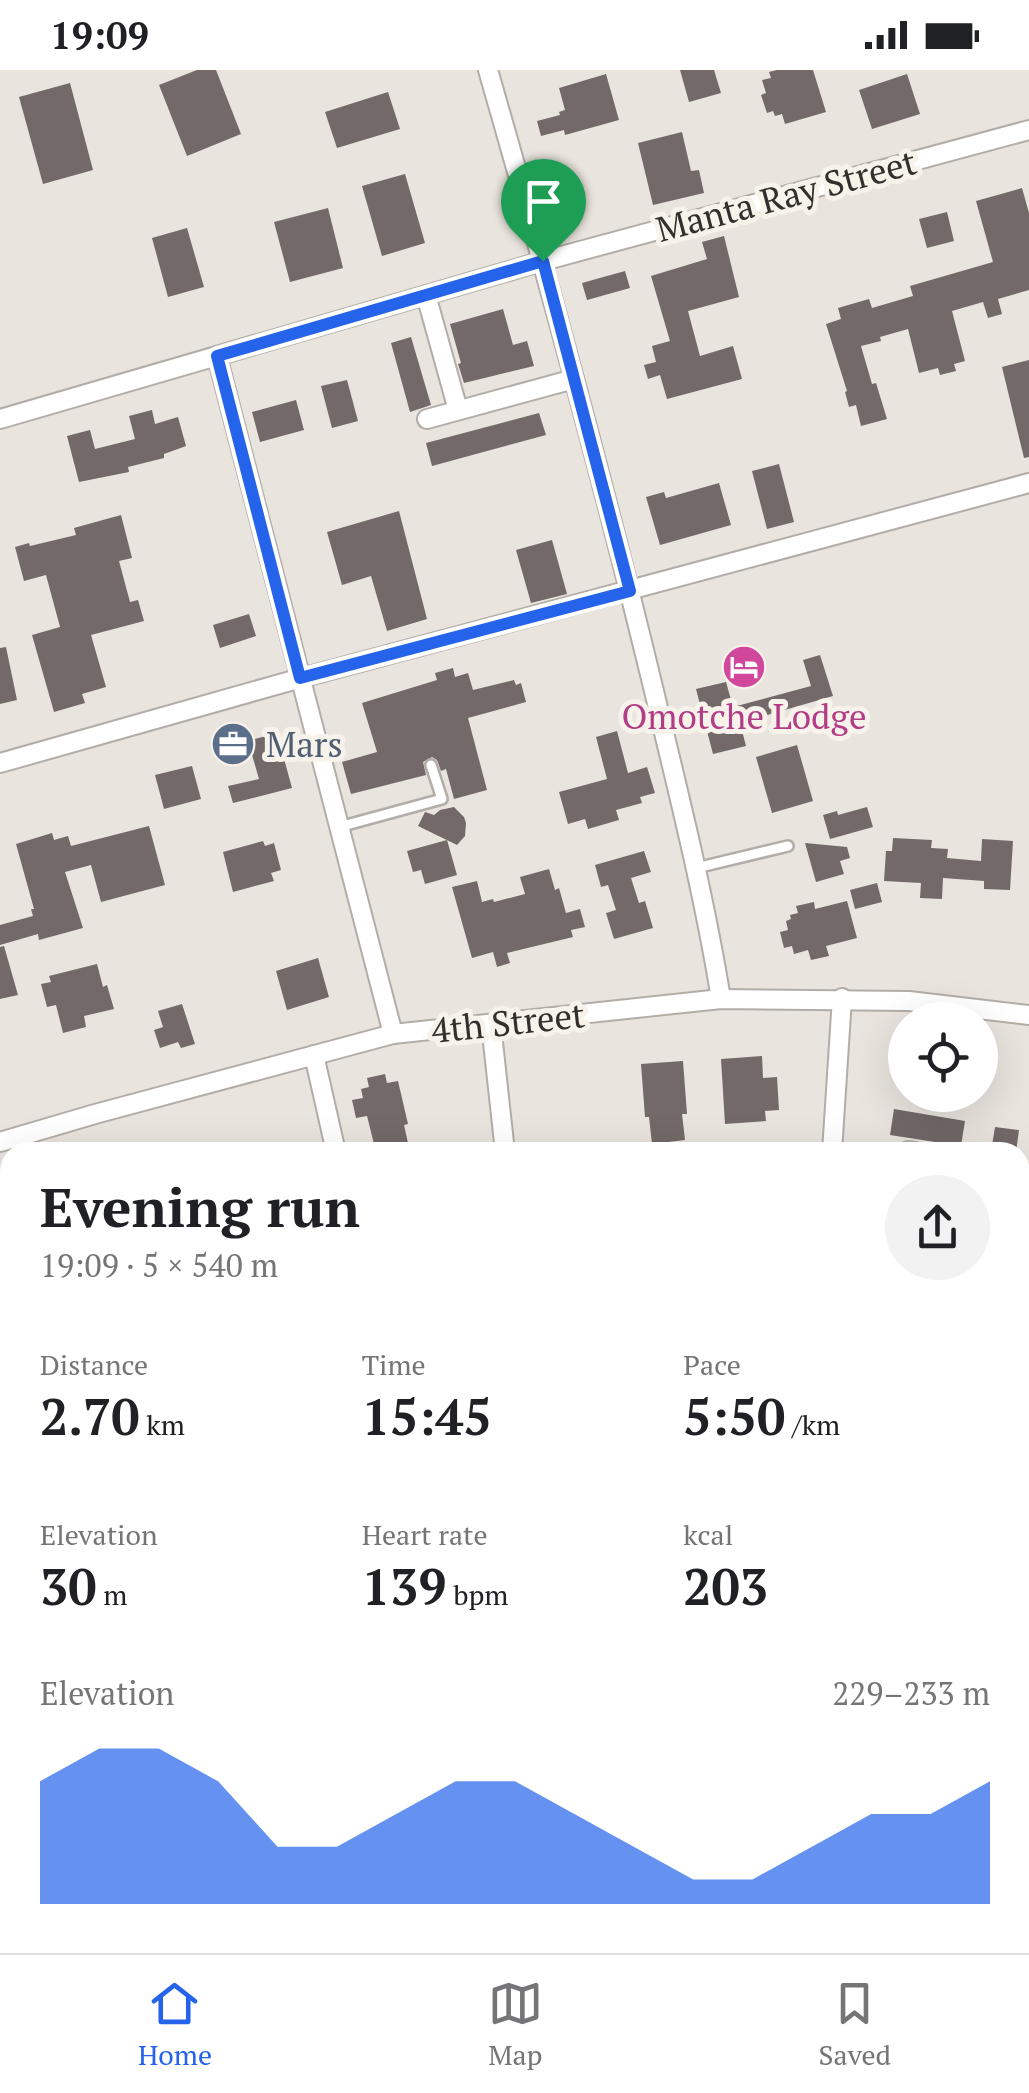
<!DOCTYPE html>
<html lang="en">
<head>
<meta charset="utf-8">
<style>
  body { margin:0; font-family:"PT Serif",serif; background:#f2f2f2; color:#202124; height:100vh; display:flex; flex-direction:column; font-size:38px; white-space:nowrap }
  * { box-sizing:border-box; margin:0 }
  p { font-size:32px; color:#757577 }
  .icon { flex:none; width:55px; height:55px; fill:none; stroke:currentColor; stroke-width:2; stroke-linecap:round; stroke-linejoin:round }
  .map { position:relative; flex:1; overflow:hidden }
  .panel { position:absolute; left:0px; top:1072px; width:1030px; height:812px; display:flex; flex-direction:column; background:#fff; border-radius:30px 30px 0 0; box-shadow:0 10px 40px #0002 }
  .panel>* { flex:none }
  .fabs { position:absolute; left:888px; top:932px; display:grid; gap:20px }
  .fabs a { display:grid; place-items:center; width:110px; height:110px; border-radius:50%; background:#fff; box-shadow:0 10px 40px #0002; font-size:50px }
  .pin { position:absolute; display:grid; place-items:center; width:85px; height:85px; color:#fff; margin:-102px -42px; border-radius:50% 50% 50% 0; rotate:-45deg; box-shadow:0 0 10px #0007 }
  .pin .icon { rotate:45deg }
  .round { display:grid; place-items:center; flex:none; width:105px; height:105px; border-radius:52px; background:#f2f2f2 }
  .overview { display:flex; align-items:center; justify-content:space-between; height:170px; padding:0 40px }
  h1 { font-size:55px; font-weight:800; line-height:75px }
  .figures { display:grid; grid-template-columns:repeat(3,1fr); gap:15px; height:170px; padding:10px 40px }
  .figures div { display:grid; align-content:center }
  .figures b { font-size:50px; font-weight:800 }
  .figures small { font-size:28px; font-weight:400 }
  .figures p { font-size:28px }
  .chart { height:280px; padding:20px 40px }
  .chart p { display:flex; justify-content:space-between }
  .chart svg { width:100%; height:180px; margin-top:10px; fill:#2563eb; opacity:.7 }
  .status { display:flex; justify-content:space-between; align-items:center; height:70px; padding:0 50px; background:#fff; direction:ltr }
  .status svg { height:28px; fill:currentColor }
  .menu { display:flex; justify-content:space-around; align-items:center; height:140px; border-top:2px solid #e0e0e0; background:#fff; font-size:28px; color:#757577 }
  .menu a { display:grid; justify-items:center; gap:5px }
  .menu .on { color:#2563eb }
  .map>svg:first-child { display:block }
  .building { fill:#726968 }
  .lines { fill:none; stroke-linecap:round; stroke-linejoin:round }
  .service-casing { stroke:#b2ada6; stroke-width:14 }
  .minor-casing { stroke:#b2ada6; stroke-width:22 }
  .path { stroke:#a09c97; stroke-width:2.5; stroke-dasharray:5 8; stroke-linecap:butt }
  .service { stroke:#fff; stroke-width:9 }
  .minor { stroke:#fff; stroke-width:18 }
  .route-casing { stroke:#fff; stroke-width:20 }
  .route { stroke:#2563eb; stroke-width:12 }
  .labels { text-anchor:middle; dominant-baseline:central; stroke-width:10; stroke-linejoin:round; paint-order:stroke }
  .street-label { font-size:35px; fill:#32302d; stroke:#f7f2ea }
  .hotel-label { font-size:35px; fill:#b23c85; stroke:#f7f2ea }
  .service-label { font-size:35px; fill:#4e5e75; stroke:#f7f2ea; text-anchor:start }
</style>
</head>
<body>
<div class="status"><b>19:09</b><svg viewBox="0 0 49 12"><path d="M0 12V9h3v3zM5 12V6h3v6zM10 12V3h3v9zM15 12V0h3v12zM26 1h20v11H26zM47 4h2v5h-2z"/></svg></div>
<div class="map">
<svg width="1029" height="1883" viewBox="0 0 1029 1883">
  <rect width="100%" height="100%" fill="#e9e4dd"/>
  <g class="building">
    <polygon points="197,0 216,0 241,64 187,86 159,15"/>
    <polygon points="680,0 714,0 721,23 689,32"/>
    <polygon points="777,0 813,0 826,42 785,54 782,44 775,46 773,41 767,43 761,25 766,23 762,10 771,8 769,2"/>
    <polygon points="606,4 619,50 565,65 564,60 541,66 537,51 560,45 559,42 565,40 559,18"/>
    <polygon points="907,4 920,44 872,59 859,20"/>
    <polygon points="70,13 93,100 43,114 19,27"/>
    <polygon points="388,22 400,59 337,78 325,42"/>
    <polygon points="682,62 691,101 699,100 704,123 653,135 638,73"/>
    <polygon points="405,104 425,173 382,186 362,116"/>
    <polygon points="1022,118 1029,143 1029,220 998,229 1002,244 988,248 983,232 952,241 965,291 954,294 956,301 940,305 938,298 919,303 908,259 880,267 881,271 861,276 872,314 876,313 887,349 861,356 856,335 849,337 845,322 847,321 826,254 841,249 838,238 869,229 872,238 913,226 910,216 993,192 976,131"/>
    <polygon points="328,138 343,198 290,212 274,152"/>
    <polygon points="947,142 954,171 927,178 919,149"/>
    <polygon points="187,158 204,217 168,227 152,168"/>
    <polygon points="724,166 739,227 688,241 700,286 733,276 742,309 667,329 660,305 648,309 644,295 656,292 652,276 670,271 651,206 707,189 702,172"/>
    <polygon points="625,201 630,218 587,230 582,213"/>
    <polygon points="503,239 513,275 527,271 534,296 464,313 458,294 461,293 450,254"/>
    <polygon points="411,267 431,335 410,342 391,273"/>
    <polygon points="1029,290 1029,387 1024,388 1002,297"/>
    <polygon points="347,310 358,351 332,358 321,316"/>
    <polygon points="296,330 304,360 260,372 252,342"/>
    <polygon points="152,340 155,354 178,347 186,376 164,384 164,388 128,397 129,402 79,412 67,366 90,360 95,379 135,369 129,346"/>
    <polygon points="539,343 546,365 432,396 426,373"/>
    <polygon points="779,394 794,452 767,459 752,401"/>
    <polygon points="719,413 731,455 660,475 646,427 664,422 666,428"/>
    <polygon points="399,441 427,549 387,561 371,506 342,515 327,462"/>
    <polygon points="121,445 132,488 119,491 130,532 138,530 144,551 91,565 106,617 82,624 85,633 54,642 32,565 60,557 46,505 24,511 15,477 29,473 30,476 76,465 74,458"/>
    <polygon points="552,470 567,524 531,533 516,480"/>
    <polygon points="249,544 256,566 220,578 213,555"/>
    <polygon points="6,577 17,630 0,634 0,578"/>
    <polygon points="820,585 833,626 740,653 746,676 713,684 696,619 726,612 733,637 811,616 803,590"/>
    <polygon points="453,598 455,607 468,603 473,620 514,610 516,615 521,613 526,632 468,648 487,720 454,729 446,699 441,701 437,690 432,687 423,692 426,705 351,724 342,692 377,682 362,633 437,610 435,603"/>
    <polygon points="617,661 628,703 647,697 655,723 640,727 642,733 616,740 619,750 588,759 585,749 568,754 559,722 607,709 596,667"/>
    <polygon points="277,663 292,718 233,733 228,716 259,709 248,671"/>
    <polygon points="797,675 813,731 772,743 756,687"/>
    <polygon points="192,696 201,729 164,739 155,705"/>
    <polygon points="454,737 464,747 466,753 465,766 457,775 418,756 425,742 434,745 440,740"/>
    <polygon points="867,737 873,757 830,769 823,745 837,741 838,745"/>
    <polygon points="149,756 165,815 101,832 91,795 65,802 83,858 39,870 38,864 0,875 0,855 33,846 31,839 34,839 16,774 52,763 54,770 68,766 71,776"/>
    <polygon points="893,768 932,770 931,778 948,779 947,788 981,791 982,769 1013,771 1010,820 984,819 984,811 943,808 942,829 920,828 921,813 884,811 886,781 892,781"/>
    <polygon points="447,770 457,805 425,814 421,800 413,802 407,781"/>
    <polygon points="263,771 265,776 274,773 281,800 271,803 274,811 233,822 223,782"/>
    <polygon points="805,773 847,777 850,788 840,791 844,804 816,812"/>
    <polygon points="644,781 651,802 631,808 639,833 645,831 653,858 614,869 606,843 616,840 608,815 601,817 595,795"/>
    <polygon points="549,799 555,820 559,818 566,843 580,839 585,857 571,860 573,867 507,883 510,893 497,897 493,882 472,888 452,817 477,811 482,832 493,829 494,832 525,824 520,807"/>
    <polygon points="877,813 882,832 855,839 850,820"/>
    <polygon points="847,831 857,868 826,876 829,886 811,890 808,880 794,884 792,876 784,878 780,862 788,860 786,851 791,849 790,845 798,843 796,836 814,832 815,839"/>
    <polygon points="4,876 18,925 0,929 0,877"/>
    <polygon points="318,888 329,927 287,940 276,901"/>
    <polygon points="97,894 103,917 107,915 114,939 84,946 86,957 63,963 56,935 47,937 41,914 51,912 49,906"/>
    <polygon points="182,934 195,974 181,978 178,972 160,978 154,960 163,957 158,941"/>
    <polygon points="762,986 763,1008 777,1007 779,1040 765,1041 766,1051 725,1054 721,989"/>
    <polygon points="683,991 687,1044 682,1044 685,1070 652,1074 649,1047 645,1047 641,994"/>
    <polygon points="385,1004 387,1013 398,1011 408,1054 404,1055 410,1082 376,1082 367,1046 356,1048 352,1030 363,1028 361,1019 369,1017 367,1008"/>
    <polygon points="894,1039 965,1051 961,1076 890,1065"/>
    <polygon points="995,1057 1019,1060 1016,1082 991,1082"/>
  </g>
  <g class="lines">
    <g class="service-casing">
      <g id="service">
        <polyline points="339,757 442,729 431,695"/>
        <polyline points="696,798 788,776"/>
        <polyline points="0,1132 9,1161"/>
      </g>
    </g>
    <g class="minor-casing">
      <g id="minor">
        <path d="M488,0c59,205 115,410 165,617 25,104 51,207 68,312"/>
        <polyline points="426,225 458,340"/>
        <polyline points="217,286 393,964"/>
        <polyline points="0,349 543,191 1029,60"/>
        <polyline points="427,349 574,309"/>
        <polyline points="0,693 301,608 1029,413"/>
        <polyline points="491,954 505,1082"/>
        <polyline points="314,985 336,1082"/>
        <polyline points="0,1072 95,1044 393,964 721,929 909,931 1029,945"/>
        <polyline points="908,1081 915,1082"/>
        <polyline points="832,1082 842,928"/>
        <polyline points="1020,1102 1029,1104"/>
        <polyline points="0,1530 10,1528"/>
        <polyline points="1020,1738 1029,1736"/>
        <polyline points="95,1875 97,1883"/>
        <polyline points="226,1875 227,1883"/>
        <polyline points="614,1875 615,1883"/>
        <polyline points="814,1875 816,1883"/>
        <polyline points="1008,1875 1010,1883"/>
      </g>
    </g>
    <g class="path">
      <polyline points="1020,1242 1029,1234"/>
      <polyline points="0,1313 10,1314"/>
      <polyline points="1020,1349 1029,1331"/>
      <polyline points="1020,1442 1029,1441"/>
    </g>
    <use href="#service" class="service"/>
    <use href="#minor" class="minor"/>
  </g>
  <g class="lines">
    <g class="route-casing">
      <polygon id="route" points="543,191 630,521 300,608 217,286"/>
    </g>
    <use href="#route" class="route"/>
  </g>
  <defs>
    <g id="hotel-disc" transform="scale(2.25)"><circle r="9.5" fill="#d1479c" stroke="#f7f2ea"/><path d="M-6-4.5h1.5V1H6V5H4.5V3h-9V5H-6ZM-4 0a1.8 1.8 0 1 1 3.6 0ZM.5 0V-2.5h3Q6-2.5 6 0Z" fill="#fff"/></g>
    <g id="office-disc" transform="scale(2.25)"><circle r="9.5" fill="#5c6f8a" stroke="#f7f2ea"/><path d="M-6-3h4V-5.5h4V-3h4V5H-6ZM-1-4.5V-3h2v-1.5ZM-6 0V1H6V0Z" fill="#fff"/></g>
  </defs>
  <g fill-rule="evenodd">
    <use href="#hotel-disc" x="744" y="597"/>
    <use href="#office-disc" x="233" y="674"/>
  </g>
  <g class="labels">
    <g class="street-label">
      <text transform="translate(786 125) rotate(-15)">Manta Ray Street</text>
      <text transform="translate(508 952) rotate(-6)">4th Street</text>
    </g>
    <g class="hotel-label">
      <text x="744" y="646">Omotche Lodge</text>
    </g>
    <g class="service-label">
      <text x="266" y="674">Mars</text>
    </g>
  </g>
</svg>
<div class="fabs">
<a><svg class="icon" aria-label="locate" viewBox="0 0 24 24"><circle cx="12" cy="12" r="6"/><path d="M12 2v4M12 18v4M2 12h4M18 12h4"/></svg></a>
</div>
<div class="pin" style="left:543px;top:191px;background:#1e9e55"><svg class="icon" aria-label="arrive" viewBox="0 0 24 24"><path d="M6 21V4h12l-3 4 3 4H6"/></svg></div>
<section class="panel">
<div class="overview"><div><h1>Evening run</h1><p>19:09 · 5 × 540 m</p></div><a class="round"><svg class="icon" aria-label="share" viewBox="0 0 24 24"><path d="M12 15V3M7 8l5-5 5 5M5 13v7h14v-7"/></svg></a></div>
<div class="figures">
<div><p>Distance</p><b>2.70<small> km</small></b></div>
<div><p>Time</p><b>15:45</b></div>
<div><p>Pace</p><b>5:50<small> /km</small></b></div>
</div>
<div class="figures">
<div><p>Elevation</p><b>30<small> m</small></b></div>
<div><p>Heart rate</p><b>139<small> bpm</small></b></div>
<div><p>kcal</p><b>203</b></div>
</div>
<div class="chart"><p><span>Elevation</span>229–233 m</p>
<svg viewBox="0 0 160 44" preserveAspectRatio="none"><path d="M0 44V14L10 6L20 6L30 14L40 30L50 30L60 22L70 14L80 14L90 22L100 30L110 38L120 38L130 30L140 22L150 22L160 14V44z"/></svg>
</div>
</section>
</div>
<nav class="menu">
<a class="on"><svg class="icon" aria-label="home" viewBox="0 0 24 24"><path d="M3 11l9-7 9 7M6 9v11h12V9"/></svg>Home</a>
<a><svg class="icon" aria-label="map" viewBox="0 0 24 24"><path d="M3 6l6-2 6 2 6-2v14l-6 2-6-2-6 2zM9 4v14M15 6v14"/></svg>Map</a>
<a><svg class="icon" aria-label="saved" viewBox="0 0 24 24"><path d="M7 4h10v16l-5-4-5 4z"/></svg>Saved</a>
</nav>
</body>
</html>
